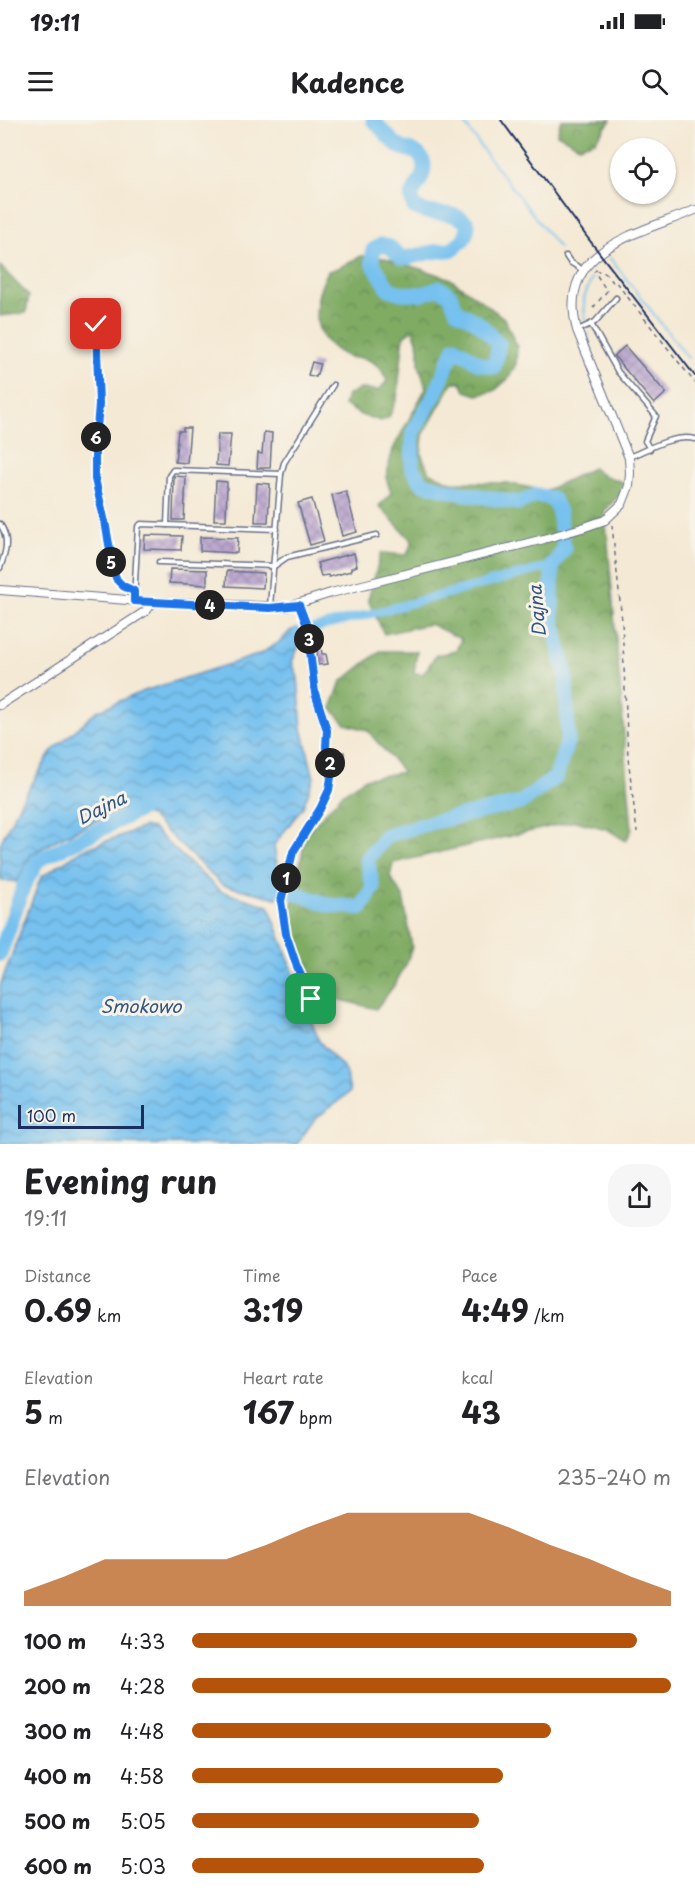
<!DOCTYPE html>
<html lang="en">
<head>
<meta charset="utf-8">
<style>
  body { margin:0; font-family:"Playpen Sans",sans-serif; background:#f6f6f6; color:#202124; height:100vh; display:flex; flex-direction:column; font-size:22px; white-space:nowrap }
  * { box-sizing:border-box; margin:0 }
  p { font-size:20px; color:#757577 }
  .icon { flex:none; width:33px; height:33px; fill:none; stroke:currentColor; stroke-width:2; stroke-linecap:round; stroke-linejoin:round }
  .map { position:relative; height:1024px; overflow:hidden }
  .side { display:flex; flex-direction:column; background:#fff; flex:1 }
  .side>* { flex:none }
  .controls { position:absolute; left:610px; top:18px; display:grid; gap:12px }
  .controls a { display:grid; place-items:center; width:66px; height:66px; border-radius:50%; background:#fff; box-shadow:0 2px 4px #0004; font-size:30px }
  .scale { position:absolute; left:18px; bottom:15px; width:126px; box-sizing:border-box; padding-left:6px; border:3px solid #1b2f5e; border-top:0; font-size:16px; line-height:21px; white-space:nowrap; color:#1b2f5e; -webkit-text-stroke:4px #f7f3e8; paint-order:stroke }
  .pin { position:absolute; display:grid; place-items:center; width:51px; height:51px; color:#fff; margin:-26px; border-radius:12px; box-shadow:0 3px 9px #0006 }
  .km { position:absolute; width:30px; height:30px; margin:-15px; border-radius:50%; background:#222; color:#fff; font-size:16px; line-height:30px; text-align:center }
  .round { display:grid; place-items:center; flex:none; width:63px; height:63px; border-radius:24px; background:#f6f6f6 }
  .headline { display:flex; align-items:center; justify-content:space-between; height:102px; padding:0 24px }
  h1 { font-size:33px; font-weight:700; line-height:45px }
  .stats { display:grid; grid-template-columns:repeat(3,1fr); gap:9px; height:102px; padding:6px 24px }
  .stats div { display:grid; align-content:center }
  .stats b { font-size:30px; font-weight:700 }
  .stats small { font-size:16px; font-weight:400 }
  .stats p { font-size:16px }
  .chart { height:168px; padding:12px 24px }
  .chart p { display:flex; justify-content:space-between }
  .chart svg { width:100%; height:108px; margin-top:6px; fill:#b45309; opacity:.7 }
  ul { padding:0 24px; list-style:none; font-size:20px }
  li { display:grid; grid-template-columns:96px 72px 1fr; align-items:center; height:45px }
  li i { height:15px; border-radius:8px; background:#b45309 }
  .status { display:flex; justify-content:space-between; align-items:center; height:42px; padding:0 30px; background:#fff; direction:ltr }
  .status svg { height:16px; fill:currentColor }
  header { display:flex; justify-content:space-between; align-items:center; height:78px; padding:0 24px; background:#fff; font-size:27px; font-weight:700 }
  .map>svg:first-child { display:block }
  .forest { fill:url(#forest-crowns); stroke:#4d6d61; stroke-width:1.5 }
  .water { fill:url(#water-waves); stroke:#4878a6; stroke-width:1.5 }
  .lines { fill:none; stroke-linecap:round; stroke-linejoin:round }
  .stream { stroke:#76c1ef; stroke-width:2 }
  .canal { stroke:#76c1ef; stroke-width:9 }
  .river { stroke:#76c1ef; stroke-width:15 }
  .building { fill:url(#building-cross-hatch) }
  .lane-casing { stroke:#677087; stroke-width:7 }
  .street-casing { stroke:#677087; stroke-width:10 }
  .path { stroke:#677087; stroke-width:1.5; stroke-dasharray:4.5 4.5; stroke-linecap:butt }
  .lane { stroke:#fff; stroke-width:4 }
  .street { stroke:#fff; stroke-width:8 }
  .rail { stroke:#1b2f5e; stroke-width:2 }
  .route-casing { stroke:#fff; stroke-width:12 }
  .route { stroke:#1a73e8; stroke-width:8 }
  .labels { text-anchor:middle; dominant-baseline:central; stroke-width:6; stroke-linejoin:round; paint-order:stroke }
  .water-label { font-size:18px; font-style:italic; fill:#325482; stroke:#f7f3e8 }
</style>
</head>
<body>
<div class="status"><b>19:11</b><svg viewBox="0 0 49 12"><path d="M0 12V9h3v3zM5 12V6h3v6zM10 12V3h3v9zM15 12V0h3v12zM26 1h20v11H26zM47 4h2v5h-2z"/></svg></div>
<header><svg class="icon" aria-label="menu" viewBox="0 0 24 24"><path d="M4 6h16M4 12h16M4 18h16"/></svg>Kadence<svg class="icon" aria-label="search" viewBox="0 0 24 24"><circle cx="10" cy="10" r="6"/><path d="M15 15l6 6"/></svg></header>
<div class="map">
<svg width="695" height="1024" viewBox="0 0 695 1024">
  <defs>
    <pattern id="forest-crowns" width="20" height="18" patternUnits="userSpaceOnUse" patternTransform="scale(1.5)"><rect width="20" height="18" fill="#7fab64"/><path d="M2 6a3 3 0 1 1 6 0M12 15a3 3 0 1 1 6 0" fill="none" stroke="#678c56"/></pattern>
    <pattern id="water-waves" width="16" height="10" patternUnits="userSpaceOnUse" patternTransform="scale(1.5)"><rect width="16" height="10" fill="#76c1ef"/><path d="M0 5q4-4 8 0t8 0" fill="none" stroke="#609dc5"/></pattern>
    <pattern id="building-cross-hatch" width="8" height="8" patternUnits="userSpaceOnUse" patternTransform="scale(1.5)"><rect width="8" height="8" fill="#b59ecd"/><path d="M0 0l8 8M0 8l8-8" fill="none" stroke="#9281aa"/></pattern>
  </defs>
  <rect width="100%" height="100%" fill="#f7f3e8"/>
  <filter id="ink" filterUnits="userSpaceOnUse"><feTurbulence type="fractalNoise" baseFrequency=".0167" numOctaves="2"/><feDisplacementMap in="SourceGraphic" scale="12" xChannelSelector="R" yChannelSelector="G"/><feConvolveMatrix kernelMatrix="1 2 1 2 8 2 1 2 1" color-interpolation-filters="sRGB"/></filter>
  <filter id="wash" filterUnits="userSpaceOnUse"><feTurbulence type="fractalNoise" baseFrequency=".008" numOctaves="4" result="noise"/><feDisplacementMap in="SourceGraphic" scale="24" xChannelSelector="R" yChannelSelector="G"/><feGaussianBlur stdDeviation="1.35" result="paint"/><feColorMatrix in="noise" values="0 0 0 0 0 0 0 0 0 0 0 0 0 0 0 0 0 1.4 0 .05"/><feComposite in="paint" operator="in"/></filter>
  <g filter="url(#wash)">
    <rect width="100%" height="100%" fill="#f4e9d4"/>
    <g class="forest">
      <polygon points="561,0 611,0 595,21 579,26 557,14"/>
      <path d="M362,136l23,2 64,20 31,22 25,19 12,28 -1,17 -8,15 -14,12 -17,4 -12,-4 -4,-9h-8l-30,53 -2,19 8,18 22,10 57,1 37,8 48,-23 7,6 22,8 -1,11 -17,19 3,20 25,297 -6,12 -19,-12 -32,-8 -182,42 -3,14 13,19 9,51 -6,18 -13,22 -17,22 -39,-10 -16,-6 -11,-8 -22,-62 18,-89 36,-40 22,-15 39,-7 -36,-42 -21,-6 -15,-16 10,-26 39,-31h37l-3,22 9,1 13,-19 20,-4 5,-12 -31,-15 -46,10 -16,-34 13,-47 26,2 5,-14 -33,-35 12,-13 -5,-16 7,-28 33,-61 -7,-23v-19l-6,-16 -9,5 -7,63 -8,19 -8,4 -20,-6 -17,-10 3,-10 13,-6 19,1 8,-9c-5,-13 -12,-21 -27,-23 -4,0 -10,0 -14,-2 -37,-18 -35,-52 -18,-85 12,-2 22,-10 34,-15z"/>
      <polygon points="0,146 29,176 26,193 0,196"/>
    </g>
    <g class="water">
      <polygon points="297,508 298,528 292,542 298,558 302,608 314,658 303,687 274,725 280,761 277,778 222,765 150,696 121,689 52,722 31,735 17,762 2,760 0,757 0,724 20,683 52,631 97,591 144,571 258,535 280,522 290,511"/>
      <polygon points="144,707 152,708 220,771 269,786 319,921 346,951 350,972 314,1000 297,1024 0,1024 0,866 41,757 82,730"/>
    </g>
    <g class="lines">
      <g class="stream">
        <polyline points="462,0 486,34 559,128"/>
        <polyline points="610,138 688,238"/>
        <polyline points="585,200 584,178 592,158"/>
        <polyline points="589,213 587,217 594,238"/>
      </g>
      <polyline class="canal" points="297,513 552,446"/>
      <g class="river">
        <path d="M260,761l70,24 31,3 12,-20 -6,-29 20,-24 42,-12 91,-20 36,-26 12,-38 -2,-63 -14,-59v-51l12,-17 -5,-37 -6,-13 -17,-4 -17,8 -63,-11 -34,-9 -10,-15 1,-36 22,-38 20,-47 25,17 14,3 5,-23 -20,-21 -22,-12 -7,-16 -10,-7 -18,6 -20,-1 -13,-4 -17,-27 1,-12 8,-5 9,2 12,11c18,-1 32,-9 49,-8 11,-8 16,-12 17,-26 -16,-17 -33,-5 -54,-17l-3,-11c7,-12 21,-30 7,-42 -5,-4 -13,-4 -18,-7 -10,-7 -18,-18 -27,-27"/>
        <polyline points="0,834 24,765 38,740 148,686 152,688"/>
      </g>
    </g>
    <g id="blocks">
      <g class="building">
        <polygon points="625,226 666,273 654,284 614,236"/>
        <polygon points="312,242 320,244 316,257 308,255"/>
        <polygon points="183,308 190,308 187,343 175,342 178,311 183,311"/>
        <polygon points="264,312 272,313 270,348 257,348 258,333 262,334"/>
        <polygon points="218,314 231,314 228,346 216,345"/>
        <polygon points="174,356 186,357 184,400 173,400"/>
        <polygon points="216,361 227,362 226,400 214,400"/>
        <polygon points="257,363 270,364 268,402 255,402"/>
        <polygon points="346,371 357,412 342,416 332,375"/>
        <polygon points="312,379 324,421 310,425 298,383"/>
        <polygon points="145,415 182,416 181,430 144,429"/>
        <polygon points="200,417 238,418 237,433 200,431"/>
        <polygon points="354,433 357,446 351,448 351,451 329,457 328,455 321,456 317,443"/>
        <polygon points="170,449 207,450 207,465 169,463"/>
        <polygon points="227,451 264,453 263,468 226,466"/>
        <polygon points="316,527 321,527 322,534 326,534 328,544 318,545"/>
        <polygon points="344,632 345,642 337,642 336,633"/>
      </g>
    </g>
  </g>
  <g filter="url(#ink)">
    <use href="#blocks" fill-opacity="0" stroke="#677087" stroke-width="1.5"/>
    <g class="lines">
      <g class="lane-casing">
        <g id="lane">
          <polyline points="566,136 570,142 583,150"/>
          <polyline points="591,204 618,252 656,296 645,321 650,329"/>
          <polyline points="578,210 595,202 616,178"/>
          <path d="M629,337c20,-8 44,-23 66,-18"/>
          <path d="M0,404c10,15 6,28 0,44"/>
          <polyline points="167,405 169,356 173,350 281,354"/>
          <polyline points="159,442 274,446 287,437 377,415"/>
          <polyline points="134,480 138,407 141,404 277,409"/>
          <polyline points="270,486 281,354 284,343 333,265"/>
        </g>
      </g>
      <g class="street-casing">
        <g id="street">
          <polyline points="0,470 153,482"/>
          <polyline points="299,485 307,506 315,573 327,610"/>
          <path d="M0,585l146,-94 7,-9 134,5 44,-14 213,-54 38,-11 23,-8 17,-16 7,-18 1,-13 -1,-15 -52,-128c-22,-82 62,-96 118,-120"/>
        </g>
      </g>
      <g class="path">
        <polyline points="595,150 605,153 613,162 615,161 695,263"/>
        <polyline points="593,188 607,171 594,151"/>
        <polyline points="97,203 99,284 95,333 95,359 106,407 114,453 117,460 128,468"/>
        <polyline points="612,405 622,501 628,637 637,712"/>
        <path d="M315,903c-3,-12 -3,-23 -8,-35 -11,-29 -27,-55 -26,-87 1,-15 6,-36 12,-49 10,-22 30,-40 36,-64 4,-17 -3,-32 -2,-49"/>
      </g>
      <use href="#lane" class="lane"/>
      <use href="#street" class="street"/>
      <polyline class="rail" points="501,0 587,117 695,256"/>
    </g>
  </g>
  <g class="lines" filter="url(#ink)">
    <g class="route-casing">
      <polyline id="route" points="96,204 99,284 95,333 95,359 106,407 114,453 117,460 123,466 134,471 134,481 270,488 299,485 307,506 315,573 327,610 326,627 332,651 329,670 320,689 293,732 281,781 286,814 296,844 311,879"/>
    </g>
    <use href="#route" class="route"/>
  </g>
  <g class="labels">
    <g class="water-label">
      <text transform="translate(536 491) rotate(-95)">Dajna</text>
      <text transform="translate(101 687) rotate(-26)">Dajna</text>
      <text x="141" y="885">Smokowo</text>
    </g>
  </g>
</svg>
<div class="controls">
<a><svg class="icon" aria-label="locate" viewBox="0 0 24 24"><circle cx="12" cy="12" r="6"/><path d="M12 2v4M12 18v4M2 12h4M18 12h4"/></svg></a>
</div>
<div class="scale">100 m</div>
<div class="pin" style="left:311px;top:879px;background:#1e9e55"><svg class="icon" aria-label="arrive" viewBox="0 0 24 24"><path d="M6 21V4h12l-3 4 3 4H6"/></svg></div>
<div class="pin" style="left:96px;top:204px;background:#d93025"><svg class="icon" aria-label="check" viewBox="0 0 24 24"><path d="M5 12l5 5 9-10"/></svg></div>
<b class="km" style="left:286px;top:758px">1</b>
<b class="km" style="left:330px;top:643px">2</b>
<b class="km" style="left:309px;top:519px">3</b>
<b class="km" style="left:210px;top:485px">4</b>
<b class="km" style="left:111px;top:442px">5</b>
<b class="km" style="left:96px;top:317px">6</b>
</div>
<section class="side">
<div class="headline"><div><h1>Evening run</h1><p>19:11</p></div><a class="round"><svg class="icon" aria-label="share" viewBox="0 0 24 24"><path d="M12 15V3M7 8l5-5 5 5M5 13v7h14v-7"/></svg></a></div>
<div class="stats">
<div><p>Distance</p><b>0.69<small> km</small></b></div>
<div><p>Time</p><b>3:19</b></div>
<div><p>Pace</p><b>4:49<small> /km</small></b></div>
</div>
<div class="stats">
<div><p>Elevation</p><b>5<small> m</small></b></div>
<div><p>Heart rate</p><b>167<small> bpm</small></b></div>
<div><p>kcal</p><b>43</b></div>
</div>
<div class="chart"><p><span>Elevation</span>235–240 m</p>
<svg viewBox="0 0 160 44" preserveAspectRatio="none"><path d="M0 44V38L10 32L20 25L30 25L40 25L50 25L60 19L70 12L80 6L90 6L100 6L110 6L120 12L130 19L140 25L150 32L160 38V44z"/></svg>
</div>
<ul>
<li><b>100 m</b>4:33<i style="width:93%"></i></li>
<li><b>200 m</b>4:28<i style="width:100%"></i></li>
<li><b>300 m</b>4:48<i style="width:75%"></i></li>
<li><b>400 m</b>4:58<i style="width:65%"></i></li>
<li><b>500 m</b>5:05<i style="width:60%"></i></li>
<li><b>600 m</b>5:03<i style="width:61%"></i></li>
</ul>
</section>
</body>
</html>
